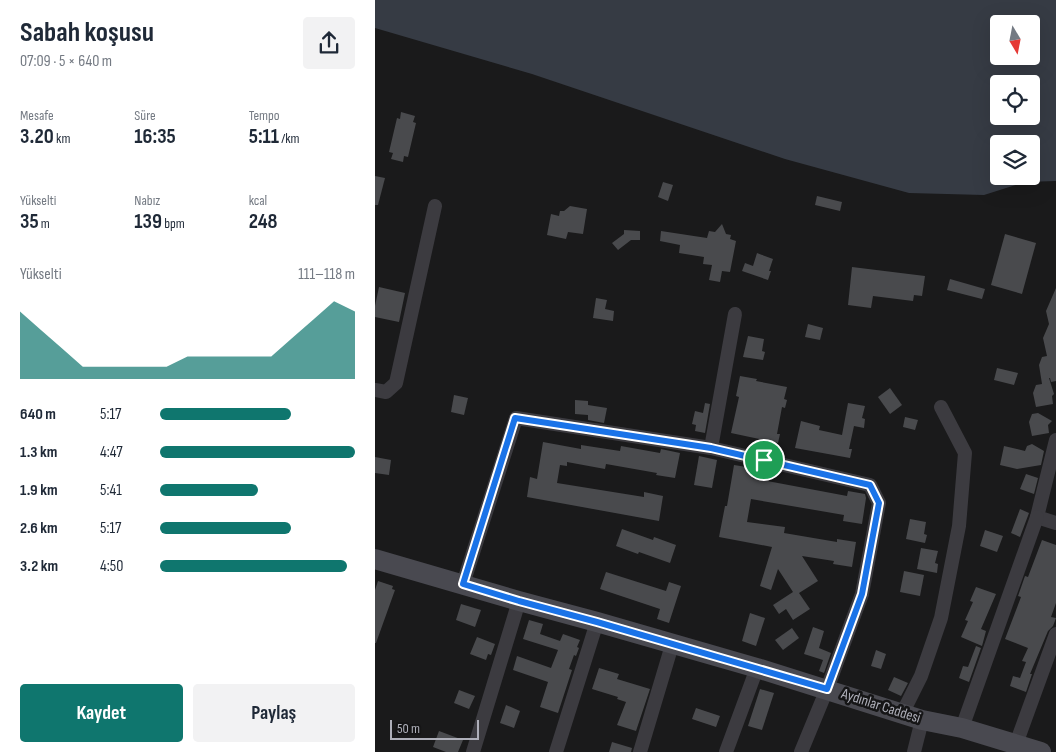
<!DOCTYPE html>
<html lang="tr">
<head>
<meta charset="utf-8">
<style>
  body { margin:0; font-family:"Sofia Sans Condensed",sans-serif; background:#f2f2f3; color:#1f2937; height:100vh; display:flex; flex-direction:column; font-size:19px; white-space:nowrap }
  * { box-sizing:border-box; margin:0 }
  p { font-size:16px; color:#747a83 }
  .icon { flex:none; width:28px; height:28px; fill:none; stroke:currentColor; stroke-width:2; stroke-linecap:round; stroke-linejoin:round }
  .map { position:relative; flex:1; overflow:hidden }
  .drawer { display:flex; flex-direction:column; background:#fff; width:375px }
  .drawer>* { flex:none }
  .needle { width:32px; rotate:170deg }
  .fabs { position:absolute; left:615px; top:15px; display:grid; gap:10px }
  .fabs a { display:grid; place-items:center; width:50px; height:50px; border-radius:5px; background:#fff; box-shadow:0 5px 20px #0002; font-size:25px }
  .scale { position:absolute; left:15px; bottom:12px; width:89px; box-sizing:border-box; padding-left:5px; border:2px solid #aeafb9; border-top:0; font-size:14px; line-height:18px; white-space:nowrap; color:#aeafb9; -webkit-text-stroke:4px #151516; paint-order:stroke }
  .pin { position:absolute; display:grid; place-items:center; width:42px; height:42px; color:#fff; margin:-21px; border:2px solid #fff; border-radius:50%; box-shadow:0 1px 5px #0007 }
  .round { display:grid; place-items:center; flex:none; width:52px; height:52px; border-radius:5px; background:#f2f2f3 }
  .head { display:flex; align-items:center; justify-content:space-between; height:85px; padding:0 20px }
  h1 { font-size:28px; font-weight:700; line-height:38px }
  .stats { display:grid; grid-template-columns:repeat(3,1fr); gap:8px; height:85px; padding:5px 20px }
  .stats div { display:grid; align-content:center }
  .stats b { font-size:21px; font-weight:700 }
  .stats small { font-size:14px; font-weight:400 }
  .stats p { font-size:14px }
  .chart { height:140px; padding:10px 20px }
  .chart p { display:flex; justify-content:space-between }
  .chart svg { width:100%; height:90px; margin-top:5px; fill:#0f766e; opacity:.7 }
  .button { display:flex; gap:10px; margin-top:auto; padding:10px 20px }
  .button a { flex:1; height:58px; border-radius:5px; background:#0f766e; color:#fff; font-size:20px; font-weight:700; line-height:58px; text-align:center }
  .button a+a { background:#f2f2f3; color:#1f2937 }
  ul { padding:0 20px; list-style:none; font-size:16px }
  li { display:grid; grid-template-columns:80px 60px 1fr; align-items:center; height:38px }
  li i { height:12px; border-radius:6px; background:#0f766e }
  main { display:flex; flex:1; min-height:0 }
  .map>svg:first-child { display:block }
  .water { fill:#363b44; fill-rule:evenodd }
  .building { fill:#494a4d }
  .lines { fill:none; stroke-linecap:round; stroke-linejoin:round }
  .street { stroke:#3c3b40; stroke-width:14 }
  .secondary { stroke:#494950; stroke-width:20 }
  .route-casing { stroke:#fff; stroke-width:10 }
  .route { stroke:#1a73e8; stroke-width:6 }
  .labels { text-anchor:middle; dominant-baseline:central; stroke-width:5; stroke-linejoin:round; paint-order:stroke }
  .street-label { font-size:15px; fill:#aeafb9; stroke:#151516 }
</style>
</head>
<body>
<main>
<section class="drawer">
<div class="head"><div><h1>Sabah koşusu</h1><p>07:09 · 5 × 640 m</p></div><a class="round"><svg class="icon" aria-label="share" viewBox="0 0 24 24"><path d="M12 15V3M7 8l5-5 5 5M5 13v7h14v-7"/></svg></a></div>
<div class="stats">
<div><p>Mesafe</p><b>3.20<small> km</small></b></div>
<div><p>Süre</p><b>16:35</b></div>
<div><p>Tempo</p><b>5:11<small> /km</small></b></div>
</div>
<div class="stats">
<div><p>Yükselti</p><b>35<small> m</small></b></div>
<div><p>Nabız</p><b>139<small> bpm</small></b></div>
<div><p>kcal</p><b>248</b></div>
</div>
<div class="chart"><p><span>Yükselti</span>111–118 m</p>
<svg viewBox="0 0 160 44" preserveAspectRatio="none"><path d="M0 44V11L10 20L20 29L30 38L40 38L50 38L60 38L70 38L80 33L90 33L100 33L110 33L120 33L130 24L140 15L150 6L160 11V44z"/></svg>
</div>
<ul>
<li><b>640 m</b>5:17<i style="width:67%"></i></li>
<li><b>1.3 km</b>4:47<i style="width:100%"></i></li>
<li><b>1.9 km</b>5:41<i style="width:50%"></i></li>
<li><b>2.6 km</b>5:17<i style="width:67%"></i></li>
<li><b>3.2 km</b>4:50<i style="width:96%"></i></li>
</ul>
<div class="button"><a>Kaydet</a><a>Paylaş</a></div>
</section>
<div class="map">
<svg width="681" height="752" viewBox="0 0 681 752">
  <rect width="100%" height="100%" fill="#1a1a1b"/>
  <path class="water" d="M0,0h681v181l-31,1 -41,13 -75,-2 -124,-34 -253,-85 -157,-46zM624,24h32v32h-32zM624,84h32v32h-32zM624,144h32v32h-32z"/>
  <g class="building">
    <polygon points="26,112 40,116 38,122 41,123 33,157 29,156 28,162 16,159 18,153 14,152 22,118 25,119"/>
    <polygon points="0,176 10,178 3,205 0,205"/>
    <polygon points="288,182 298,185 293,201 283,197"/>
    <polygon points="442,196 467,202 465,211 440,205"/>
    <polygon points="195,206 212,209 208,234 193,232 191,239 172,235 176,214 184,216 185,211 189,211"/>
    <polygon points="347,224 351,234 356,235 355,239 361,241 355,272 347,271 345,282 334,280 337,265 328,264 329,257 304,253 305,245 285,241 286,231 332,238 334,231 340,232"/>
    <polygon points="249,230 265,231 265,240 256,240 243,250 237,243 249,234"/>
    <polygon points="630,234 661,243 647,294 616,285"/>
    <polygon points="382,253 398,259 394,271 396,271 393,280 367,271 370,263 378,266"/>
    <polygon points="477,267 550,276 547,296 539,295 538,301 498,296 496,308 473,305"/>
    <polygon points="575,279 610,289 607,299 572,290"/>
    <polygon points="4,287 30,293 24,322 0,317 0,306"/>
    <polygon points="681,288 681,381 676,382 675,378 674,378 679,394 677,396 678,404 661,407 658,393 661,385 667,384 664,365 667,357 672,356 668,338 674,324 671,311"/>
    <polygon points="221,298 232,300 230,309 239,311 238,321 218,318"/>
    <polygon points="433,324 448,328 445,340 430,337"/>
    <polygon points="373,336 389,339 387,351 390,352 388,360 368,357"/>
    <polygon points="622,368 643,373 639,385 619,380"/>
    <polygon points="365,376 382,379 381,381 412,387 409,399 412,400 410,408 407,407 402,434 405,434 403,443 356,433 364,397 361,396"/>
    <polygon points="515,388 527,405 515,414 503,397"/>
    <polygon points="79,395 93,398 89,415 76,412"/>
    <polygon points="200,400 213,401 213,405 232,408 229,423 213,420 213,415 200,414"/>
    <polygon points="330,403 335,404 330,433 320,431 321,425 317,424 320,411 328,413"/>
    <polygon points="473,403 490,406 487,418 490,419 489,428 479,426 474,449 477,449 475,458 420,448 426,421 445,426 444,430 467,435"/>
    <polygon points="663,413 677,421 673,425 674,433 657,436 654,422 657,414"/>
    <polygon points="530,417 543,420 540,430 528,427"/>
    <polygon points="168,442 206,449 206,445 245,451 246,446 285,453 286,449 305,453 300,478 281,475 282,473 231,464 230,469 192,462 192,466 185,465 182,483 269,497 269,492 288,496 284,521 152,497 155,477 162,479"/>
    <polygon points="657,444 669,451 666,465 642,469 625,465 629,446 650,451 652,446"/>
    <polygon points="324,456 342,460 337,488 319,485"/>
    <polygon points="0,457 16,460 14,475 0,473"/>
    <polygon points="359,465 378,468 377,478 472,496 473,491 490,494 491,498 487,524 468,521 469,515 376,499 372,522 410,527 409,533 462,542 462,539 481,542 477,567 458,564 459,561 427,556 443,581 424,593 435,609 418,620 411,609 404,614 398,605 418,592 403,569 396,590 385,586 397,547 344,537 350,506 352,506"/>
    <polygon points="651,474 663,478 659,494 645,489"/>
    <polygon points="645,509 654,513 645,537 636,533"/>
    <polygon points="535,519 551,522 549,534 552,535 550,543 531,539"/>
    <polygon points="247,529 278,540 279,537 301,545 295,563 264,552 263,554 241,546"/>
    <polygon points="610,530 628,536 622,552 605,546"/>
    <polygon points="667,540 681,545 681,603 676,617 681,618 678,626 673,631 655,674 657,674 651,692 635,686 638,676 645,678 651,662 647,661 653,648 630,639 646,597 643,596 650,576 653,577"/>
    <polygon points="546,548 563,551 560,563 563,564 562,573 542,569"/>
    <polygon points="529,571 549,575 545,596 525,592"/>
    <polygon points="231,572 291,591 294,582 306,586 294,623 282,619 285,609 225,589"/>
    <polygon points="3,581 18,586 17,589 20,590 1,643 0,643 0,590"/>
    <polygon points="601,587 621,594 606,629 611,631 607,646 586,637 593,621 590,620 598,602 595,601"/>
    <polygon points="86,604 106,610 100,627 81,620"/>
    <polygon points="375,613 390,618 381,646 367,641"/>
    <polygon points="154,620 168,624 165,634 185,641 188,634 205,640 202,647 204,648 201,656 199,655 194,669 197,670 183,713 165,707 173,682 138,670 142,656 176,668 183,650 148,639"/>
    <polygon points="438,627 449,631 444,648 456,653 449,673 444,671 448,660 429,654"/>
    <polygon points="417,628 424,638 408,650 400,640"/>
    <polygon points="102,637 120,644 116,655 113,654 111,660 95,654"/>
    <polygon points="601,646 606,648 594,682 584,678 588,666 593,667"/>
    <polygon points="501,650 511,654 506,669 496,666"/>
    <polygon points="224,668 244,674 242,679 275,689 261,731 242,725 251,702 242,699 243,697 217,689"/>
    <polygon points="519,677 533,683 526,696 513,690"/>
    <polygon points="385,689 399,693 387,730 373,726"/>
    <polygon points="84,690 100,696 94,709 79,703"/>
    <polygon points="131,705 145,711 139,728 125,723"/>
    <polygon points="321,708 345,716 341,727 317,719"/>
    <polygon points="64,731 88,740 83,752 71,752 58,747"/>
    <polygon points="237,742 257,748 256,752 234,752"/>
  </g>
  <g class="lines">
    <g class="street">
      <polyline points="0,390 11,392 21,383 60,206"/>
      <polyline points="681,440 662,517 681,523"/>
      <polyline points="336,448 360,314"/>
      <polyline points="88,584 141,418 336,448 495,485 504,503 487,594 452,689 426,752"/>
      <polyline points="527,714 546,676 566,618 584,526 590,453 566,407"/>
      <polyline points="587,728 662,517"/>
      <polyline points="641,744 681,634"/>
      <polyline points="98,752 144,601"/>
      <polyline points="181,752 222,622"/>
      <polyline points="265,752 297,645"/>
      <polyline points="351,752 382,668"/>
      <polyline points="539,752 547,720"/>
    </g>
    <polyline class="secondary" points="0,559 144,601 222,622 382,668 547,720 587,728 666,752"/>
  </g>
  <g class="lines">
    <g class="route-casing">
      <polygon id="route" points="140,418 336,448 495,485 504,503 487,594 452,689 222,622 144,601 88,584"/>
    </g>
    <use href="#route" class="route"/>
  </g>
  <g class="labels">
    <g class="street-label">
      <text transform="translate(506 706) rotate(18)">Aydınlar Caddesi</text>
    </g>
  </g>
</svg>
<div class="fabs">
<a><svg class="needle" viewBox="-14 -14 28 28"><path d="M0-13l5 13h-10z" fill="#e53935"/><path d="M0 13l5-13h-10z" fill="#747a83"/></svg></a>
<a><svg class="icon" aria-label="locate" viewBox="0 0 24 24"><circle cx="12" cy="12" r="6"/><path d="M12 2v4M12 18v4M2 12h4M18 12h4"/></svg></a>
<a><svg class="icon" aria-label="layers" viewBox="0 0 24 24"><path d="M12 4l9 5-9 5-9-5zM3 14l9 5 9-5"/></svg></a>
</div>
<div class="scale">50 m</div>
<div class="pin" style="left:389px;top:460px;background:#1e9e55"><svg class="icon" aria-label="arrive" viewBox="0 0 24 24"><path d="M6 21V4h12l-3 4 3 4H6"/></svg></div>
</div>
</main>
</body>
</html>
